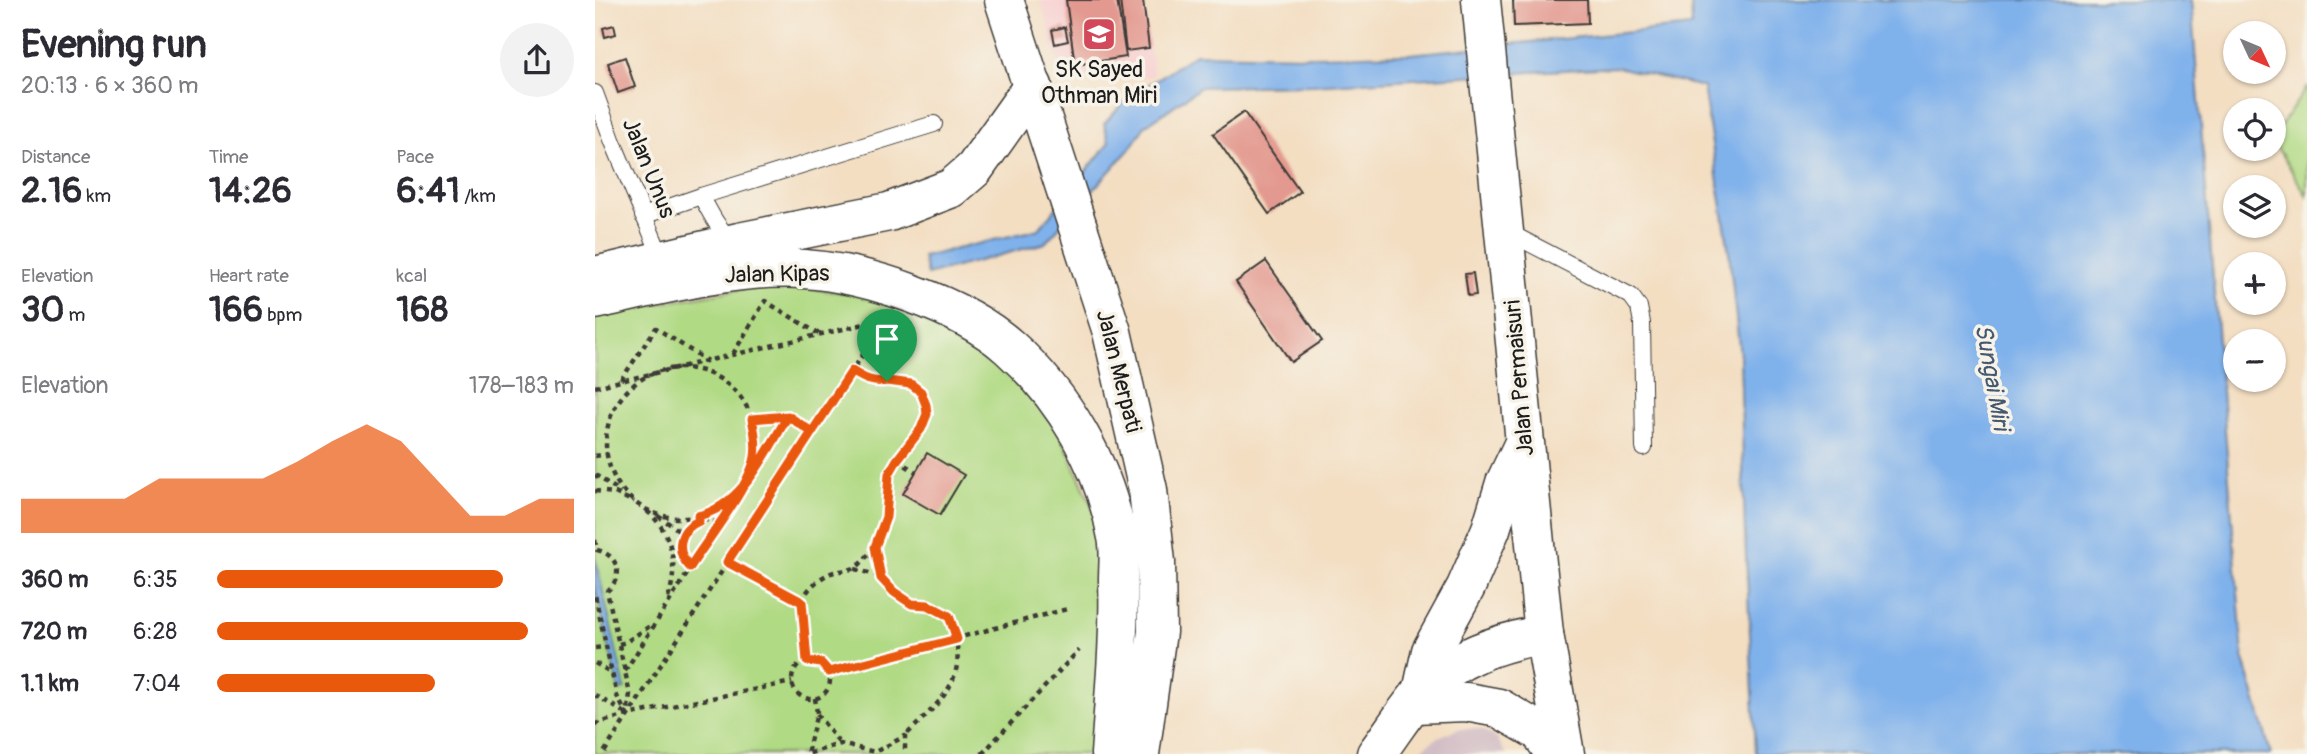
<!DOCTYPE html>
<html lang="en">
<head>
<meta charset="utf-8">
<style>
  body { margin:0; font-family:Pangolin,sans-serif; background:#f2f2f3; color:#2b2b33; height:100vh; display:flex; flex-direction:column; font-size:26px; white-space:nowrap }
  * { box-sizing:border-box; margin:0 }
  p { font-size:23px; color:#7c7c81 }
  .icon { flex:none; width:38px; height:38px; fill:none; stroke:currentColor; stroke-width:2; stroke-linecap:round; stroke-linejoin:round }
  .map { position:relative; flex:1; overflow:hidden }
  .details { display:flex; flex-direction:column; background:#fff; width:595px }
  .details>* { flex:none }
  .needle { width:46px; rotate:134deg }
  .tools { position:absolute; left:1628px; top:21px; display:grid; gap:14px }
  .tools a { display:grid; place-items:center; width:63px; height:63px; border-radius:50%; background:#fff; box-shadow:0 2px 5px #0004; font-size:35px }
  .pin { position:absolute; display:grid; place-items:center; width:60px; height:60px; color:#fff; margin:-72px -30px; border-radius:50% 50% 50% 0; rotate:-45deg; box-shadow:0 0 7px #0007 }
  .pin .icon { rotate:45deg }
  .round { display:grid; place-items:center; flex:none; width:74px; height:74px; border-radius:37px; background:#f2f2f3 }
  .headline { display:flex; align-items:center; justify-content:space-between; height:119px; padding:0 21px }
  h1 { font-size:38px; font-weight:800; line-height:52px }
  .metrics { display:grid; grid-template-columns:repeat(3,1fr); gap:10px; height:119px; padding:7px 21px }
  .metrics div { display:grid; align-content:center }
  .metrics b { font-size:35px; font-weight:800 }
  .metrics small { font-size:19px; font-weight:400 }
  .metrics p { font-size:19px }
  .chart { height:196px; padding:14px 21px }
  .chart p { display:flex; justify-content:space-between }
  .chart svg { width:100%; height:126px; margin-top:7px; fill:#ea580c; opacity:.7 }
  ul { padding:0 21px; list-style:none; font-size:23px }
  li { display:grid; grid-template-columns:112px 84px 1fr; align-items:center; height:52px }
  li i { height:18px; border-radius:9px; background:#ea580c }
  main { display:flex; flex:1; min-height:0 }
  .map>svg:first-child { display:block }
  .built { fill:#f7cfd0 }
  .industrial { fill:#d2bdc5 }
  .green { fill:#b1da84; stroke:#667b50; stroke-width:2 }
  .water { fill:#7fb1eb; stroke:#4e6684; stroke-width:2 }
  .building { fill:#e3998f }
  .lines { fill:none; stroke-linecap:round; stroke-linejoin:round }
  .service-casing { stroke:#3c3935; stroke-width:18 }
  .tertiary-casing { stroke:#3c3935; stroke-width:41 }
  .secondary-casing { stroke:#3c3935; stroke-width:41 }
  .path { stroke:#3c3935; stroke-width:4.5; stroke-dasharray:5 5; stroke-linecap:butt }
  .service { stroke:#fff; stroke-width:16 }
  .tertiary { stroke:#fff; stroke-width:38 }
  .secondary { stroke:#fff; stroke-width:38 }
  .route-casing { stroke:#fff; stroke-width:14 }
  .route { stroke:#ea580c; stroke-width:9 }
  .labels { text-anchor:middle; dominant-baseline:central; stroke-width:7; stroke-linejoin:round; paint-order:stroke }
  .poi-label { font-size:23px; fill:#1c1c1c; stroke:#f7f3e8 }
  .street-label { font-size:23px; fill:#1c1c1c; stroke:#f7f3e8 }
  .water-label { font-size:24px; font-style:italic; fill:#44586f; stroke:#f7f3e8 }
</style>
</head>
<body>
<main>
<section class="details">
<div class="headline"><div><h1>Evening run</h1><p>20:13 · 6 × 360 m</p></div><a class="round"><svg class="icon" aria-label="share" viewBox="0 0 24 24"><path d="M12 15V3M7 8l5-5 5 5M5 13v7h14v-7"/></svg></a></div>
<div class="metrics">
<div><p>Distance</p><b>2.16<small> km</small></b></div>
<div><p>Time</p><b>14:26</b></div>
<div><p>Pace</p><b>6:41<small> /km</small></b></div>
</div>
<div class="metrics">
<div><p>Elevation</p><b>30<small> m</small></b></div>
<div><p>Heart rate</p><b>166<small> bpm</small></b></div>
<div><p>kcal</p><b>168</b></div>
</div>
<div class="chart"><p><span>Elevation</span>178–183 m</p>
<svg viewBox="0 0 160 44" preserveAspectRatio="none"><path d="M0 44V32L10 32L20 32L30 32L40 25L50 25L60 25L70 25L80 19L90 12L100 6L110 12L120 25L130 38L140 38L150 32L160 32V44z"/></svg>
</div>
<ul>
<li><b>360 m</b>6:35<i style="width:80%"></i></li>
<li><b>720 m</b>6:28<i style="width:87%"></i></li>
<li><b>1.1 km</b>7:04<i style="width:61%"></i></li>
</ul>
</section>
<div class="map">
<svg width="1712" height="754" viewBox="0 0 1712 754">
  <rect width="100%" height="100%" fill="#f7f3e8"/>
  <filter id="ink" filterUnits="userSpaceOnUse"><feTurbulence type="fractalNoise" baseFrequency=".0143" numOctaves="2"/><feDisplacementMap in="SourceGraphic" scale="14" xChannelSelector="R" yChannelSelector="G"/><feConvolveMatrix kernelMatrix="1 2 1 2 8 2 1 2 1" color-interpolation-filters="sRGB"/></filter>
  <filter id="wash" filterUnits="userSpaceOnUse"><feTurbulence type="fractalNoise" baseFrequency=".00686" numOctaves="4" result="noise"/><feDisplacementMap in="SourceGraphic" scale="28" xChannelSelector="R" yChannelSelector="G"/><feGaussianBlur stdDeviation="1.57" result="paint"/><feColorMatrix in="noise" values="0 0 0 0 0 0 0 0 0 0 0 0 0 0 0 0 0 1.4 0 .05"/><feComposite in="paint" operator="in"/></filter>
  <g filter="url(#wash)">
    <rect width="100%" height="100%" fill="#f3dec2"/>
    <polygon class="built" points="445,0 549,0 559,76 474,84 456,43 453,24"/>
    <polygon class="industrial" points="863,729 886,729 902,739 911,754 820,754 843,737"/>
    <g class="green">
      <polygon points="1712,87 1712,196 1678,141 1678,137"/>
      <polygon points="175,284 269,295 396,344 463,428 505,525 507,589 499,754 0,754 0,315"/>
    </g>
    <g class="water">
      <polygon points="1096,0 1596,0 1648,656 1676,754 1161,754 1150,535 1145,356 1134,252 1108,87 1022,67 717,85 606,87 550,126 534,150 450,243 332,275 328,257 444,229 514,143 509,124 531,100 600,54 717,56 815,54 1097,26"/>
      <polygon points="0,557 30,689 24,690 0,585"/>
    </g>
    <g id="blocks">
      <g class="building">
        <polygon points="471,0 522,0 531,57 480,65"/>
        <polygon points="525,0 548,0 554,48 531,51"/>
        <polygon points="918,0 992,0 993,23 919,26"/>
        <polygon points="19,25 21,34 10,37 8,28"/>
        <polygon points="470,27 473,41 460,44 457,30"/>
        <polygon points="30,57 40,87 23,93 13,63"/>
        <polygon points="649,112 705,192 674,214 618,134"/>
        <polygon points="671,261 727,341 696,362 641,282"/>
        <polygon points="878,273 881,295 873,296 870,274"/>
        <polygon points="332,453 369,475 345,515 308,494"/>
      </g>
    </g>
  </g>
  <g filter="url(#ink)">
    <use href="#blocks" fill-opacity="0" stroke="#3c3935" stroke-width="2"/>
    <g class="lines">
      <g class="service-casing">
        <g id="service">
          <polyline points="0,93 18,142 67,259"/>
          <path d="M106,196c9,15 17,36 33,44"/>
          <polyline points="48,216 106,196 339,124"/>
          <polyline points="911,231 1036,296 1044,307 1047,323 1049,448"/>
        </g>
      </g>
      <g class="tertiary-casing">
        <g id="tertiary">
          <polyline points="409,0 517,332 553,490 561,562 562,632 545,754"/>
          <polyline points="886,0 949,634 970,754"/>
          <polyline points="0,276 144,242 294,212 357,188 379,169 438,86"/>
          <polyline points="827,692 836,651 871,587 896,529 910,483 929,443"/>
          <polyline points="819,704 871,702 904,708 945,732 960,754"/>
          <path d="M781,754c15,-20 29,-43 46,-62 33,-36 76,-49 122,-58"/>
        </g>
      </g>
      <g class="secondary-casing">
        <path id="secondary" d="M0,300c67,-15 141,-35 209,-31 63,4 158,36 205,78 55,49 95,118 108,190 3,14 1,29 1,43 2,58 -4,116 -8,174"/>
      </g>
      <g class="path">
        <polyline points="138,354 170,301 224,334"/>
        <circle cx="86" cy="443" r="75"/>
        <polyline points="26,380 61,328 112,361"/>
        <polyline points="0,387 291,319 8,754"/>
        <polyline points="157,419 193,416"/>
        <polyline points="0,456 13,454"/>
        <polyline points="302,460 321,472"/>
        <polyline points="156,474 193,416 217,432"/>
        <polyline points="0,475 26,492"/>
        <polyline points="0,491 20,493 39,502"/>
        <path d="M52,511c26,22 32,56 21,87"/>
        <polyline points="63,516 88,533"/>
        <path d="M0,540l2,10c22,5 27,27 10,41l23,103 -3,21 -10,-19 -22,-101"/>
        <polyline points="281,548 287,577"/>
        <polyline points="132,562 207,602"/>
        <path d="M95,567c-22,-22 0,-57 28,-44"/>
        <path d="M260,569l27,8 12,15 18,12 16,1 21,11c23,61 -3,80 -44,120"/>
        <polyline points="24,644 31,642 55,626"/>
        <polyline points="0,648 12,647"/>
        <circle cx="216" cy="680" r="19"/>
        <path d="M212,661c-1,-13 -7,-48 -5,-59 2,-10 16,-23 25,-27 11,-7 24,-1 34,-12 16,-17 27,-36 27,-61 1,-9 -1,-18 1,-27 7,-26 56,-53 31,-83 -12,-15 -28,-8 -44,-10 -9,0 -17,-7 -24,-11"/>
        <polyline points="0,663 17,673"/>
        <polyline points="30,671 140,499"/>
        <polyline points="234,672 472,609"/>
        <polyline points="0,695 32,714"/>
        <polyline points="220,698 222,713 212,754 245,744 280,752 310,736 310,754"/>
        <polyline points="222,714 245,744"/>
        <polyline points="0,724 32,715 197,682"/>
        <polyline points="387,754 484,650"/>
      </g>
      <use href="#service" class="service"/>
      <use href="#tertiary" class="tertiary"/>
      <use href="#secondary" class="secondary"/>
    </g>
  </g>
  <g class="lines" filter="url(#ink)">
    <g class="route-casing">
      <path id="route" d="M292,381c-14,2 -23,-2 -35,-10l-40,61 -24,-16c-22,36 -45,90 -90,100l1,5c-20,8 -25,30 -9,46 17,-27 60,-81 65,-110 2,-13 0,-25 -3,-38l36,-3 24,16 -85,130 75,40 5,59 14,2 8,9 128,-33 -8,-23 -21,-11 -16,-1 -18,-12 -13,-14 -6,-31 11,-30 3,-43 8,-14 24,-31 6,-15 -1,-9 -5,-13 -10,-8 -24,-3"/>
    </g>
    <use href="#route" class="route"/>
  </g>
  <defs>
    <g id="school-square" transform="scale(1.75)"><rect x="-9" y="-9" width="18" height="18" rx="4" fill="#d1495b" stroke="#f7f3e8"/><path d="M0-5L7-2L0 1L-7-2ZM-4 1L0 2.5L4 1V4Q0 6-4 4Z" fill="#fff"/></g>
  </defs>
  <g fill-rule="evenodd">
    <use href="#school-square" x="504" y="34"/>
  </g>
  <g class="labels">
    <g class="poi-label">
      <text x="504" y="69">SK Sayed<tspan x="504" dy="26">Othman Miri</tspan></text>
    </g>
    <g class="street-label">
      <text transform="translate(54 168) rotate(68)">Jalan Unus</text>
      <text transform="translate(182 274) rotate(-1)">Jalan Kipas</text>
      <text transform="translate(524 371) rotate(76)">Jalan Merpati</text>
      <text transform="translate(924 378) rotate(-95)">Jalan Permaisuri</text>
    </g>
    <g class="water-label">
      <text transform="translate(1397 377) rotate(80)">Sungai Miri</text>
    </g>
  </g>
</svg>
<div class="tools">
<a><svg class="needle" viewBox="-14 -14 28 28"><path d="M0-13l5 13h-10z" fill="#e53935"/><path d="M0 13l5-13h-10z" fill="#7c7c81"/></svg></a>
<a><svg class="icon" aria-label="locate" viewBox="0 0 24 24"><circle cx="12" cy="12" r="6"/><path d="M12 2v4M12 18v4M2 12h4M18 12h4"/></svg></a>
<a><svg class="icon" aria-label="layers" viewBox="0 0 24 24"><path d="M12 4l9 5-9 5-9-5zM3 14l9 5 9-5"/></svg></a>
<a>+</a>
<a>−</a>
</div>
<div class="pin" style="left:292px;top:381px;background:#1e9e55"><svg class="icon" aria-label="arrive" viewBox="0 0 24 24"><path d="M6 21V4h12l-3 4 3 4H6"/></svg></div>
</div>
</main>
</body>
</html>
